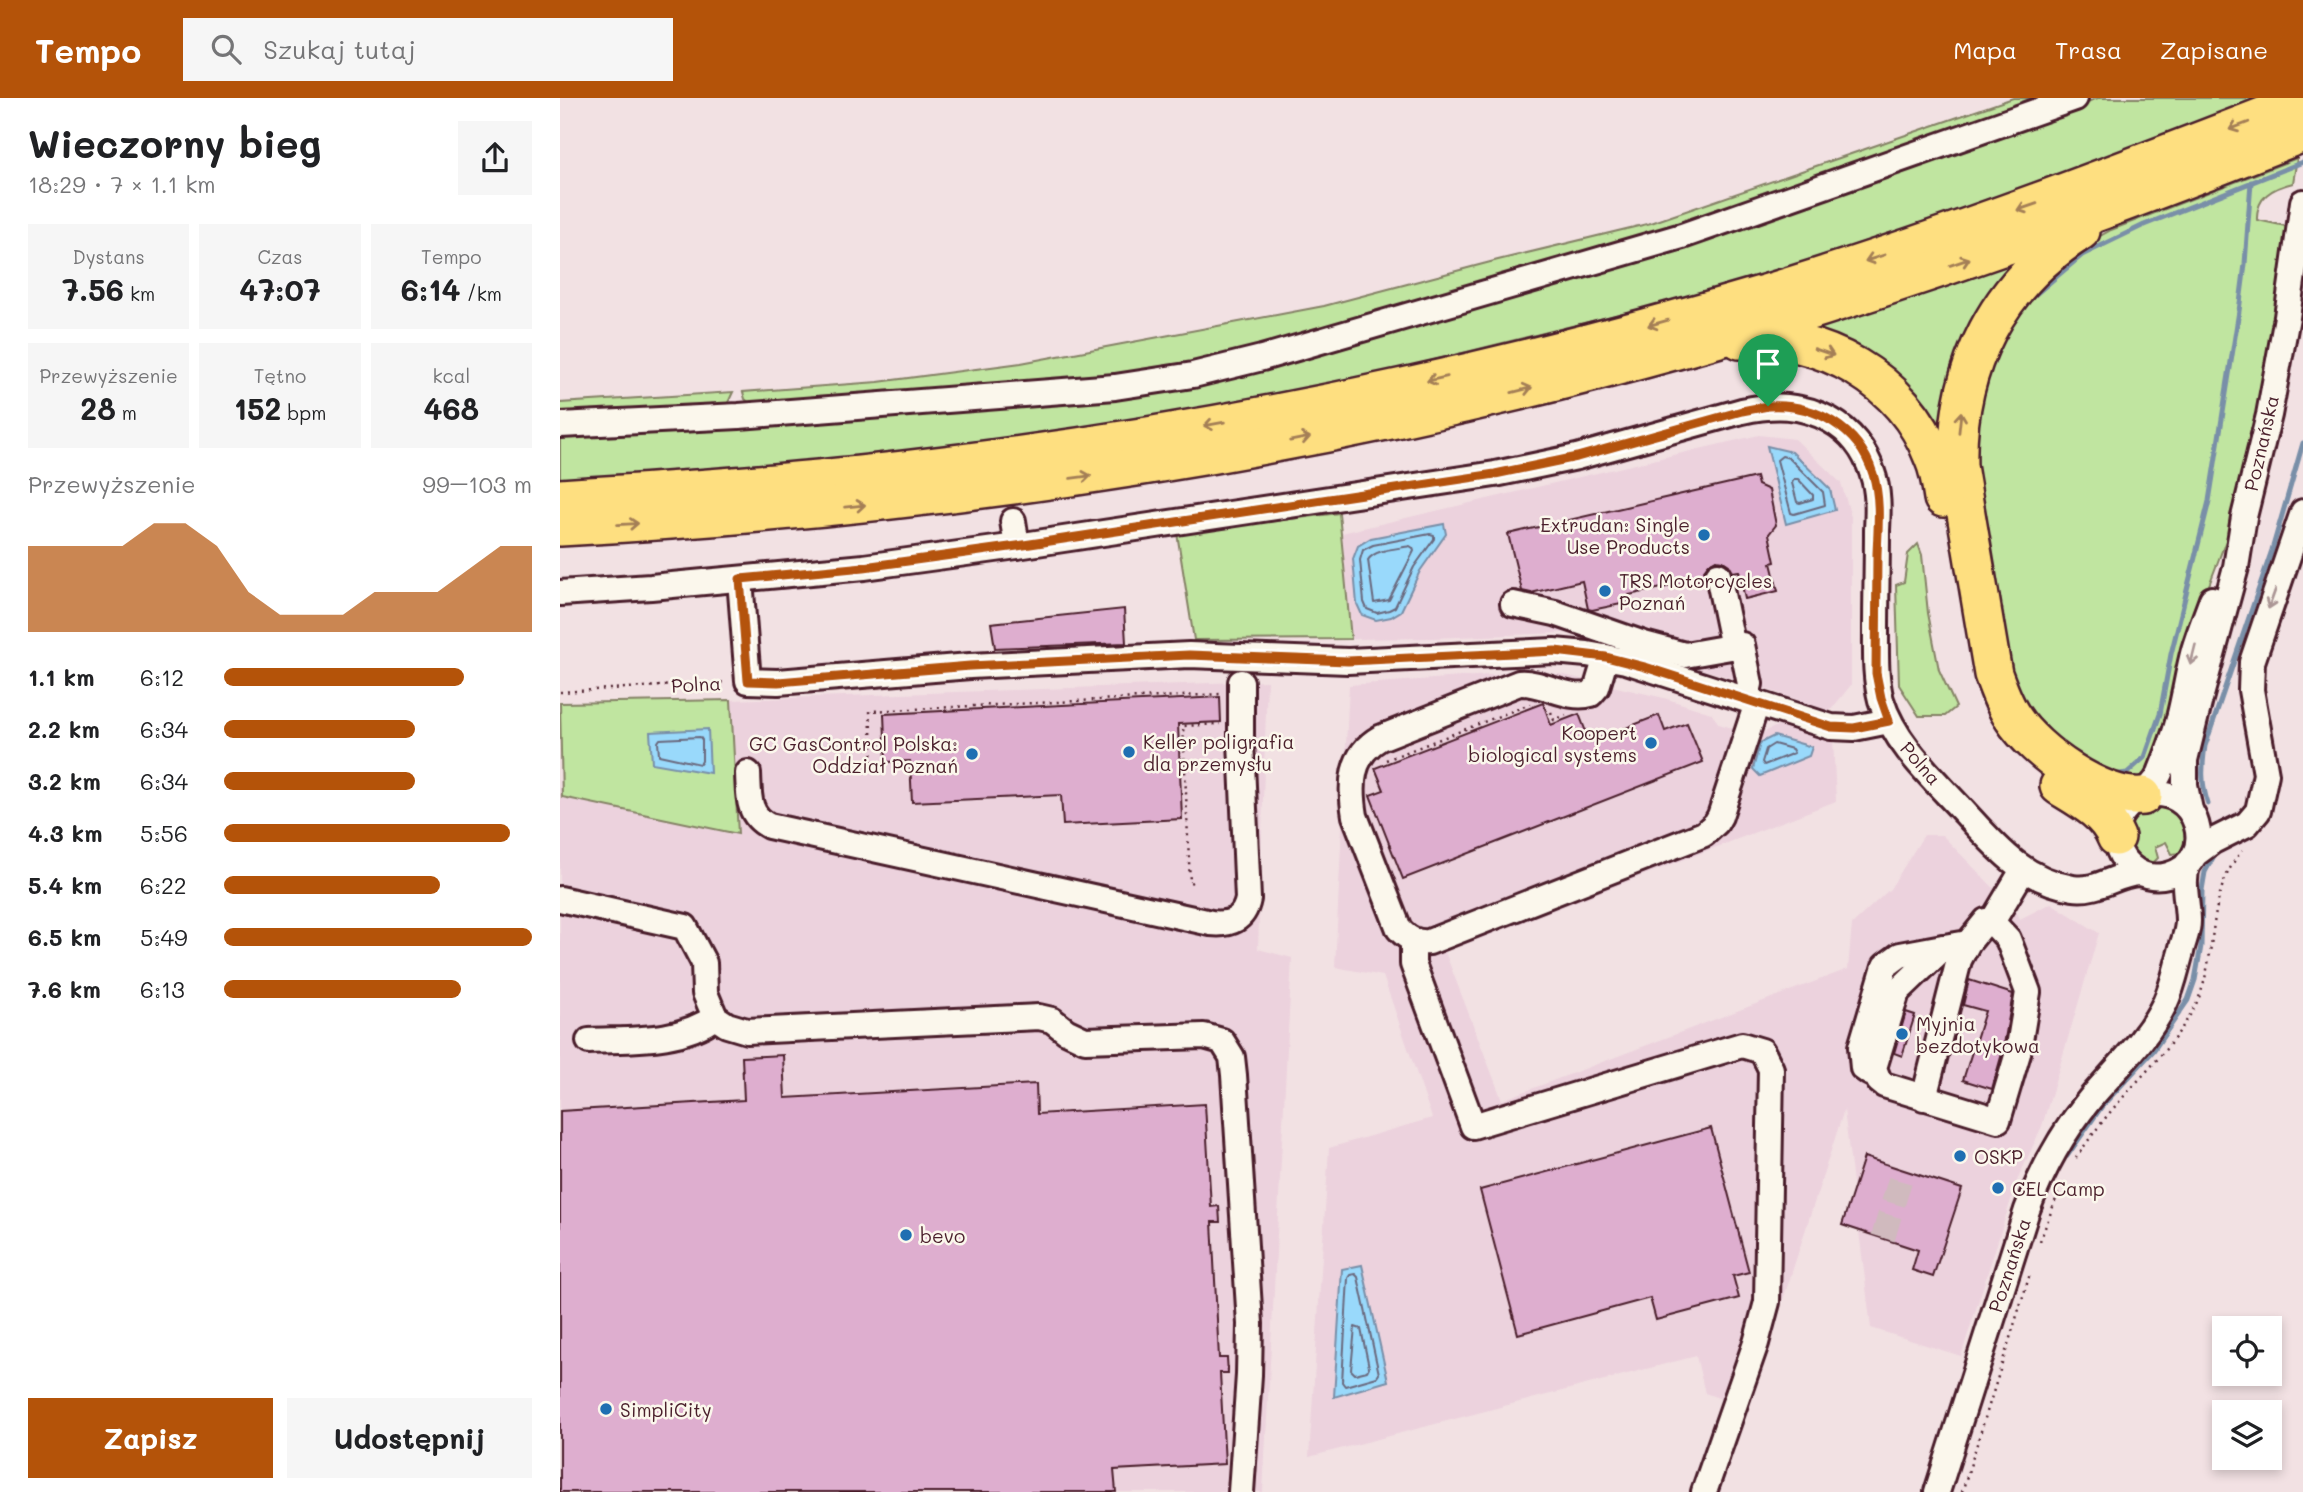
<!DOCTYPE html>
<html lang="pl">
<head>
<meta charset="utf-8">
<style>
  body { margin:0; font-family:Mali,sans-serif; background:#f6f6f6; color:#202124; height:100vh; display:flex; flex-direction:column; font-size:26px; white-space:nowrap }
  * { box-sizing:border-box; margin:0 }
  p { font-size:23px; color:#757577 }
  .icon { flex:none; width:38px; height:38px; fill:none; stroke:currentColor; stroke-width:2; stroke-linecap:round; stroke-linejoin:round }
  .map { position:relative; flex:1; overflow:hidden }
  .panel { display:flex; flex-direction:column; background:#fff; width:560px }
  .panel>* { flex:none }
  .controls { position:absolute; left:1652px; top:1218px; display:grid; gap:14px }
  .controls a { display:grid; place-items:center; width:70px; height:70px; border-radius:0px; background:#fff; box-shadow:0 4px 10px #0003; font-size:35px }
  .pin { position:absolute; display:grid; place-items:center; width:60px; height:60px; color:#fff; margin:-72px -30px; border-radius:50% 50% 50% 0; rotate:-45deg; box-shadow:0 0 7px #0007 }
  .pin .icon { rotate:45deg }
  .round { display:grid; place-items:center; flex:none; width:74px; height:74px; border-radius:0px; background:#f6f6f6 }
  .overview { display:flex; align-items:center; justify-content:space-between; height:119px; padding:0 28px }
  h1 { font-size:38px; font-weight:700; line-height:52px }
  .stats { display:grid; grid-template-columns:repeat(3,1fr); gap:10px; height:119px; padding:7px 28px }
  .stats div { display:grid; align-content:center; border-radius:0px; background:#f6f6f6; text-align:center }
  .stats b { font-size:30px; font-weight:700 }
  .stats small { font-size:19px; font-weight:400 }
  .stats p { font-size:19px }
  .chart { height:196px; padding:14px 28px }
  .chart p { display:flex; justify-content:space-between }
  .chart svg { width:100%; height:126px; margin-top:7px; fill:#b45309; opacity:.7 }
  .cta { display:flex; gap:14px; margin-top:auto; padding:14px 28px }
  .cta a { flex:1; height:80px; border-radius:0px; background:#b45309; color:#fff; font-size:28px; font-weight:700; line-height:80px; text-align:center }
  .cta a+a { background:#f6f6f6; color:#202124 }
  ul { padding:0 28px; list-style:none; font-size:23px }
  li { display:grid; grid-template-columns:112px 84px 1fr; align-items:center; height:52px }
  li i { height:18px; border-radius:9px; background:#b45309 }
  header { display:flex; align-items:center; gap:42px; box-sizing:border-box; height:98px; padding:0 35px; background:#b45309; color:#fff }
  header strong { font-size:33px }
  nav { display:flex; gap:38px; margin-inline-start:auto; font-size:24px }
  .search { width:490px; height:63px; background:#f6f6f6; display:flex; align-items:center; gap:18px; box-sizing:border-box; padding:0 24px; border-radius:0px; color:#757577; font-size:26px }
  main { display:flex; flex:1; min-height:0 }
  .map>svg:first-child { display:block }
  .built { fill:#ecd2dd }
  .green { fill:#c0e5a0; stroke:#858266; stroke-width:2 }
  .water { fill:#99d9fb; stroke:#798fa8; stroke-width:2 }
  .lines { fill:none; stroke-linecap:round; stroke-linejoin:round }
  .shore { stroke:#6a697e; stroke-width:2 }
  .stream { stroke:#798fa8; stroke-width:5 }
  .building { fill:#deaecf; stroke:#4a1f2b; stroke-width:2 }
  .minor-tunnel { stroke:#d0babe; stroke-width:24; stroke-dasharray:24 12; stroke-linecap:butt }
  .minor-casing { stroke:#4a1f2b; stroke-width:30 }
  .highway-casing { stroke:#4a1f2b; stroke-width:42 }
  .path { stroke:#4a1f2b; stroke-width:2.5; stroke-dasharray:2 5; stroke-linecap:butt }
  .minor { stroke:#fbf7ec; stroke-width:24 }
  .highway { stroke:#fedf80; stroke-width:37 }
  .oneway { stroke:#a47f56 }
  .oneway2 { stroke:#ab9695 }
  .route-casing { stroke:#fff; stroke-width:14 }
  .route { stroke:#b45309; stroke-width:9 }
  .poi-dot { fill:#1f6fb2; stroke:#fbf7ec; stroke-width:2.5 }
  .labels { text-anchor:middle; dominant-baseline:central; stroke-width:5; stroke-linejoin:round; paint-order:stroke }
  .street-label { font-size:19px; fill:#4a1f2b; stroke:#fbf7ec }
  .poi-label { font-size:19px; fill:#4a1f2b; stroke:#fbf7ec; text-anchor:start }
</style>
</head>
<body>
<header>
<strong>Tempo</strong>
<div class="search"><svg class="icon" aria-label="search" viewBox="0 0 24 24"><circle cx="10" cy="10" r="6"/><path d="M15 15l6 6"/></svg>Szukaj tutaj</div>
<nav><a>Mapa</a><a>Trasa</a><a>Zapisane</a></nav>
</header>
<main>
<section class="panel">
<div class="overview"><div><h1>Wieczorny bieg</h1><p>18:29 · 7 × 1.1 km</p></div><a class="round"><svg class="icon" aria-label="share" viewBox="0 0 24 24"><path d="M12 15V3M7 8l5-5 5 5M5 13v7h14v-7"/></svg></a></div>
<div class="stats">
<div><p>Dystans</p><b>7.56<small> km</small></b></div>
<div><p>Czas</p><b>47:07</b></div>
<div><p>Tempo</p><b>6:14<small> /km</small></b></div>
</div>
<div class="stats">
<div><p>Przewyższenie</p><b>28<small> m</small></b></div>
<div><p>Tętno</p><b>152<small> bpm</small></b></div>
<div><p>kcal</p><b>468</b></div>
</div>
<div class="chart"><p><span>Przewyższenie</span>99–103 m</p>
<svg viewBox="0 0 160 44" preserveAspectRatio="none"><path d="M0 44V14L10 14L20 14L30 14L40 6L50 6L60 14L70 30L80 38L90 38L100 38L110 30L120 30L130 30L140 22L150 14L160 14V44z"/></svg>
</div>
<ul>
<li><b>1.1 km</b>6:12<i style="width:78%"></i></li>
<li><b>2.2 km</b>6:34<i style="width:62%"></i></li>
<li><b>3.2 km</b>6:34<i style="width:62%"></i></li>
<li><b>4.3 km</b>5:56<i style="width:93%"></i></li>
<li><b>5.4 km</b>6:22<i style="width:70%"></i></li>
<li><b>6.5 km</b>5:49<i style="width:100%"></i></li>
<li><b>7.6 km</b>6:13<i style="width:77%"></i></li>
</ul>
<div class="cta"><a>Zapisz</a><a>Udostępnij</a></div>
</section>
<div class="map">
<svg width="1743" height="1394" viewBox="0 0 1743 1394">
  <rect width="100%" height="100%" fill="#f2e1e3"/>
  <filter id="ink" filterUnits="userSpaceOnUse"><feTurbulence type="fractalNoise" baseFrequency=".0143" numOctaves="2"/><feDisplacementMap in="SourceGraphic" scale="14" xChannelSelector="R" yChannelSelector="G"/><feConvolveMatrix kernelMatrix="1 2 1 2 8 2 1 2 1" color-interpolation-filters="sRGB"/></filter>
  <g filter="url(#ink)">
    <g class="built">
      <polygon points="1199,337 1235,341 1281,385 1291,419 1291,587 1270,613 1190,586 1021,534 873,540 791,541 782,435"/>
      <polygon points="1000,576 1104,600 1151,615 1159,626 1188,635 1198,637 1223,625 1273,641 1276,703 885,854 942,1002 1288,871 1292,826 1330,791 1364,737 1382,737 1456,813 1460,821 1491,805 1539,835 1482,1028 1457,1083 1401,1258 1311,1230 1284,1012 1188,1311 1145,1295 1136,1258 749,1359 769,1050 872,1020 823,878 775,869 789,587 929,577"/>
      <polygon points="707,583 698,851 732,860 703,1394 0,1394 0,605 171,602"/>
    </g>
    <g class="green">
      <polygon points="1453,0 1491,0 1127,129 678,258 615,272 194,309 185,301 183,294 318,284 461,265 764,208 938,162 1091,125"/>
      <polygon points="1538,0 1701,0 1511,72 1344,131 1157,192 777,286 608,317 413,347 204,369 0,381 0,336 520,301 1367,62"/>
      <path d="M1737,60l-4,25c-21,5 -37,14 -36,37l33,7 -17,114 -35,155 -10,39 -36,95 -38,135 -13,12 -13,6 -32,-5 -84,-78 -45,-253 35,-122 82,-80 27,-15z"/>
      <polygon points="1478,155 1389,346 1251,230"/>
      <polygon points="173,294 166,309 0,320 0,305"/>
      <polygon points="779,415 791,541 634,542 617,435"/>
      <polygon points="1358,446 1362,457 1368,515 1379,572 1396,609 1385,618 1359,618 1339,587 1336,487 1344,484 1348,456"/>
      <polygon points="171,602 178,736 2,699 0,605"/>
      <path d="M1597,708c23,2 37,26 24,47l-9,1 -6,-12 -11,5 3,11 -6,6c-19,-6 -34,-33 -16,-49 5,-5 14,-7 21,-9z"/>
    </g>
    <g class="water">
      <polygon points="1207,348 1232,354 1270,391 1275,412 1226,426"/>
      <polygon points="884,426 886,436 860,473 841,513 831,519 816,522 802,517 797,506 793,461 798,448 811,440"/>
      <polygon points="148,631 150,675 92,665 90,634"/>
      <polygon points="1214,638 1252,649 1249,658 1200,678 1193,671 1200,645"/>
      <polygon points="802,1167 828,1283 774,1299 782,1171"/>
    </g>
    <g class="lines">
      <g class="shore">
        <polygon points="1222,358 1229,360 1263,394 1265,407 1234,416 1231,415 1217,362"/>
        <polygon points="1234,381 1238,381 1253,397 1253,401 1240,405 1237,404 1232,385"/>
        <polygon points="870,436 874,437 874,441 854,469 835,509 829,512 817,515 807,511 804,504 800,462 803,452 813,447"/>
        <path d="M850,448l3,2 1,3 -25,49 -15,3 -6,-43c7,-11 29,-11 42,-14z"/>
        <polygon points="140,639 142,642 142,663 140,666 99,657 98,644 100,641"/>
        <polygon points="1214,646 1232,651 1234,655 1204,667 1202,664 1206,651"/>
        <polygon points="795,1176 798,1179 819,1276 817,1279 785,1288 782,1284 788,1180 790,1177"/>
        <polygon points="795,1229 801,1231 809,1269 807,1273 795,1276 791,1272"/>
      </g>
      <g class="stream">
        <polyline points="1471,200 1522,157 1584,127 1743,64"/>
        <polyline points="1554,677 1567,675 1585,659 1600,616 1611,556 1649,403 1679,213 1685,166 1691,84"/>
        <path d="M1648,706c-7,-20 -6,-37 -3,-58l67,-196 31,-107"/>
        <polyline points="1507,1058 1542,1008 1593,953 1628,902 1635,882 1641,848 1642,792 1645,774 1656,754"/>
      </g>
    </g>
    <g class="building">
      <polygon points="1196,379 1198,387 1209,392 1216,427 1209,436 1215,464 1211,465 1218,493 1185,501 1179,473 1173,474 1169,467 1163,463 1156,462 1149,466 1144,472 1144,481 1069,497 1071,504 1032,512 1028,511 1022,483 971,495 962,493 948,436"/>
      <polygon points="564,511 566,545 435,550 431,525"/>
      <polygon points="660,599 661,624 618,626 622,721 503,727 501,697 352,704 350,663 326,664 324,616"/>
      <polygon points="983,605 991,627 1019,616 1030,644 1099,617 1105,633 1127,625 1143,664 843,781 810,697 824,692 815,670"/>
      <polygon points="1409,882 1453,896 1443,952 1432,991 1403,982 1425,913 1403,907"/>
      <polygon points="1346,914 1355,917 1342,958 1334,955"/>
      <polygon points="223,957 225,1000 476,986 477,1016 645,1006 651,1109 659,1108 660,1124 652,1124 659,1260 667,1260 668,1275 660,1275 665,1366 554,1372 556,1394 0,1394 0,1013 184,1002 182,959"/>
      <polygon points="1151,1030 1189,1174 1173,1178 1179,1200 1096,1222 1090,1200 958,1236 920,1092"/>
      <polygon points="1304,1059 1402,1091 1373,1179 1352,1172 1358,1152 1282,1127"/>
    </g>
    <g class="lines">
      <polyline class="minor-tunnel" points="1323,1140 1343,1072"/>
      <g class="minor-casing">
        <g id="minor">
          <polyline points="0,327 179,318 555,289 633,277 702,260 1122,138 1515,0"/>
          <polyline points="453,423 457,448"/>
          <polyline points="1158,477 1173,549"/>
          <polyline points="180,481 188,583 218,584 410,568 629,557 788,563 994,553 1027,556 1066,563 1271,629 1294,630 1329,623"/>
          <path d="M0,495l91,-6 213,-20 153,-21 478,-72 82,-17 165,-46c32,-7 59,-7 88,9 20,11 35,30 42,52 7,19 6,39 5,58 0,34 -1,68 -1,101 0,23 -1,46 5,69 14,45 54,80 85,114 32,35 58,66 107,74 24,4 43,-14 66,-15"/>
          <polyline points="953,506 995,515 1084,546 1125,557 1182,547 1190,586 1186,601"/>
          <path d="M1046,559l-9,30 -6,7c-24,7 -48,-13 -72,-11l-139,55c-30,17 -30,47 -25,78l44,113c9,10 17,14 30,13l275,-108 12,-11 4,-7 37,-113"/>
          <path d="M188,675c1,22 -1,42 21,53l442,97c19,2 33,-3 37,-24l-7,-158v-59"/>
          <path d="M1583,698c55,-16 79,65 25,79 -29,8 -54,-16 -52,-44 2,-29 33,-33 44,-58 7,-18 15,-37 19,-55 6,-23 9,-46 15,-68 5,-17 12,-34 18,-51"/>
          <polyline points="1630,712 1625,688 1625,662 1640,601 1676,469 1684,419 1709,317 1727,219 1743,104"/>
          <polyline points="1634,757 1653,743 1687,726 1698,713 1706,676 1691,592 1692,564 1743,414"/>
          <polyline points="0,801 125,829 144,865 145,895 155,919 167,927 187,933 479,919 492,922 506,933 525,942 644,938 662,943 672,959 674,977 690,1226 689,1277 681,1394"/>
          <polyline points="1432,824 1463,772"/>
          <polyline points="853,843 853,866 913,1028 1182,947 1202,953 1211,971 1207,1204 1196,1245 1144,1394"/>
          <path d="M29,943c42,-2 90,2 126,-24"/>
          <polyline points="1310,975 1303,970 1301,949 1325,868 1340,857 1383,849"/>
          <polyline points="1364,1000 1399,862 1408,845 1426,823 1432,824 1448,841 1468,894 1458,955 1438,1022 1324,987 1319,983 1314,970 1337,894 1384,849 1408,845"/>
          <path d="M1377,1394l90,-282c15,-40 36,-78 63,-111 26,-31 57,-59 75,-96 8,-17 11,-34 16,-51 2,-11 7,-19 7,-31 0,-19 -7,-39 0,-58"/>
        </g>
      </g>
      <g class="highway-casing">
        <g id="highway">
          <path d="M1521,133c-83,53 -126,136 -123,235l35,208c6,16 11,31 20,44 22,34 89,82 130,78"/>
          <path d="M1180,242c82,-7 164,40 193,117 6,13 8,27 10,41"/>
          <path d="M0,400c117,-7 234,-15 351,-29 290,-33 577,-93 857,-176 181,-55 358,-123 535,-192"/>
          <path d="M0,429c379,-20 755,-76 1121,-178 212,-59 418,-135 622,-216"/>
          <path d="M1499,688c21,13 48,27 57,51"/>
        </g>
      </g>
      <g class="path">
        <polyline points="0,594 167,584"/>
        <polyline points="991,614 994,622 1006,617"/>
        <polyline points="312,646 325,645"/>
        <polyline points="826,662 970,606"/>
        <polyline points="313,671 310,613 662,596"/>
        <polyline points="632,784 630,785 623,628 660,626"/>
        <path d="M1516,1060c13,-19 27,-38 42,-55 28,-32 60,-62 79,-101 22,-49 8,-108 45,-151"/>
        <polyline points="1480,1143 1499,1093"/>
        <polyline points="1402,1394 1470,1176"/>
      </g>
      <use href="#minor" class="minor"/>
      <use href="#highway" class="highway"/>
    </g>
    <defs><path id="oneway-shaft" d="M-6 0H5M1.5-3L5.5 0L1.5 3" fill="none" stroke-width="1.6" stroke-linecap="round" stroke-linejoin="round" transform="scale(1.75)"/></defs>
    <g class="oneway">
      <use href="#oneway-shaft" transform="translate(1679 28) rotate(159)"/>
      <use href="#oneway-shaft" transform="translate(1467 109) rotate(161)"/>
      <use href="#oneway-shaft" transform="translate(1315 160) rotate(162)"/>
      <use href="#oneway-shaft" transform="translate(1400 164) rotate(-19)"/>
      <use href="#oneway-shaft" transform="translate(1098 225) rotate(164)"/>
      <use href="#oneway-shaft" transform="translate(1264 254) rotate(19)"/>
      <use href="#oneway-shaft" transform="translate(877 281) rotate(167)"/>
      <use href="#oneway-shaft" transform="translate(962 292) rotate(-14)"/>
      <use href="#oneway-shaft" transform="translate(1400 324) rotate(-84)"/>
      <use href="#oneway-shaft" transform="translate(654 326) rotate(170)"/>
      <use href="#oneway-shaft" transform="translate(740 341) rotate(-11)"/>
      <use href="#oneway-shaft" transform="translate(521 379) rotate(-8)"/>
      <use href="#oneway-shaft" transform="translate(295 408) rotate(-6)"/>
      <use href="#oneway-shaft" transform="translate(68 426) rotate(-3)"/>
    </g>
    <g class="oneway2">
      <use href="#oneway-shaft" transform="translate(1712 501) rotate(110)"/>
      <use href="#oneway-shaft" transform="translate(1633 557) rotate(104)"/>
    </g>
  </g>
  <g class="lines" filter="url(#ink)">
    <g class="route-casing">
      <path id="route" d="M1208,308c46,-3 91,22 105,68 8,25 5,54 4,80 0,40 -1,80 -1,119l5,25 8,23 -35,7 -23,-1 -186,-60 -39,-10 -51,-6 -207,10 -159,-6 -219,11 -192,16 -30,-1 -8,-102 124,-12 153,-21 478,-72 82,-17 165,-46z"/>
    </g>
    <use href="#route" class="route"/>
  </g>
  <g class="poi-dot">
    <circle cx="1144" cy="437" r="7"/>
    <circle cx="1045" cy="493" r="7"/>
    <circle cx="1091" cy="645" r="7"/>
    <circle cx="569" cy="654" r="7"/>
    <circle cx="412" cy="656" r="7"/>
    <circle cx="1342" cy="936" r="7"/>
    <circle cx="1400" cy="1058" r="7"/>
    <circle cx="1438" cy="1090" r="7"/>
    <circle cx="346" cy="1137" r="7"/>
    <circle cx="46" cy="1311" r="7"/>
  </g>
  <g class="labels">
    <g class="street-label">
      <text transform="translate(1701 345) rotate(-77)">Poznańska</text>
      <text transform="translate(136 586) rotate(-3)">Polna</text>
      <text transform="translate(1361 665) rotate(49)">Polna</text>
      <text transform="translate(1449 1167) rotate(-72)">Poznańska</text>
    </g>
    <g class="poi-label">
      <text x="1130" y="426" text-anchor="end">Extrudan: Single<tspan x="1130" dy="22">Use Products</tspan></text>
      <text x="1059" y="482">TRS Motorcycles<tspan x="1059" dy="22">Poznań</tspan></text>
      <text x="1077" y="634" text-anchor="end">Koopert<tspan x="1077" dy="22">biological systems</tspan></text>
      <text x="583" y="643">Keller poligrafia<tspan x="583" dy="22">dla przemysłu</tspan></text>
      <text x="398" y="645" text-anchor="end">GC GasControl Polska:<tspan x="398" dy="22">Oddział Poznań</tspan></text>
      <text x="1356" y="925">Myjnia<tspan x="1356" dy="22">bezdotykowa</tspan></text>
      <text x="1414" y="1058">OSKP</text>
      <text x="1452" y="1090">CEL Camp</text>
      <text x="360" y="1137">bevo</text>
      <text x="60" y="1311">SimpliCity</text>
    </g>
  </g>
</svg>
<div class="controls">
<a><svg class="icon" aria-label="locate" viewBox="0 0 24 24"><circle cx="12" cy="12" r="6"/><path d="M12 2v4M12 18v4M2 12h4M18 12h4"/></svg></a>
<a><svg class="icon" aria-label="layers" viewBox="0 0 24 24"><path d="M12 4l9 5-9 5-9-5zM3 14l9 5 9-5"/></svg></a>
</div>
<div class="pin" style="left:1208px;top:308px;background:#1e9e55"><svg class="icon" aria-label="arrive" viewBox="0 0 24 24"><path d="M6 21V4h12l-3 4 3 4H6"/></svg></div>
</div>
</main>
</body>
</html>
